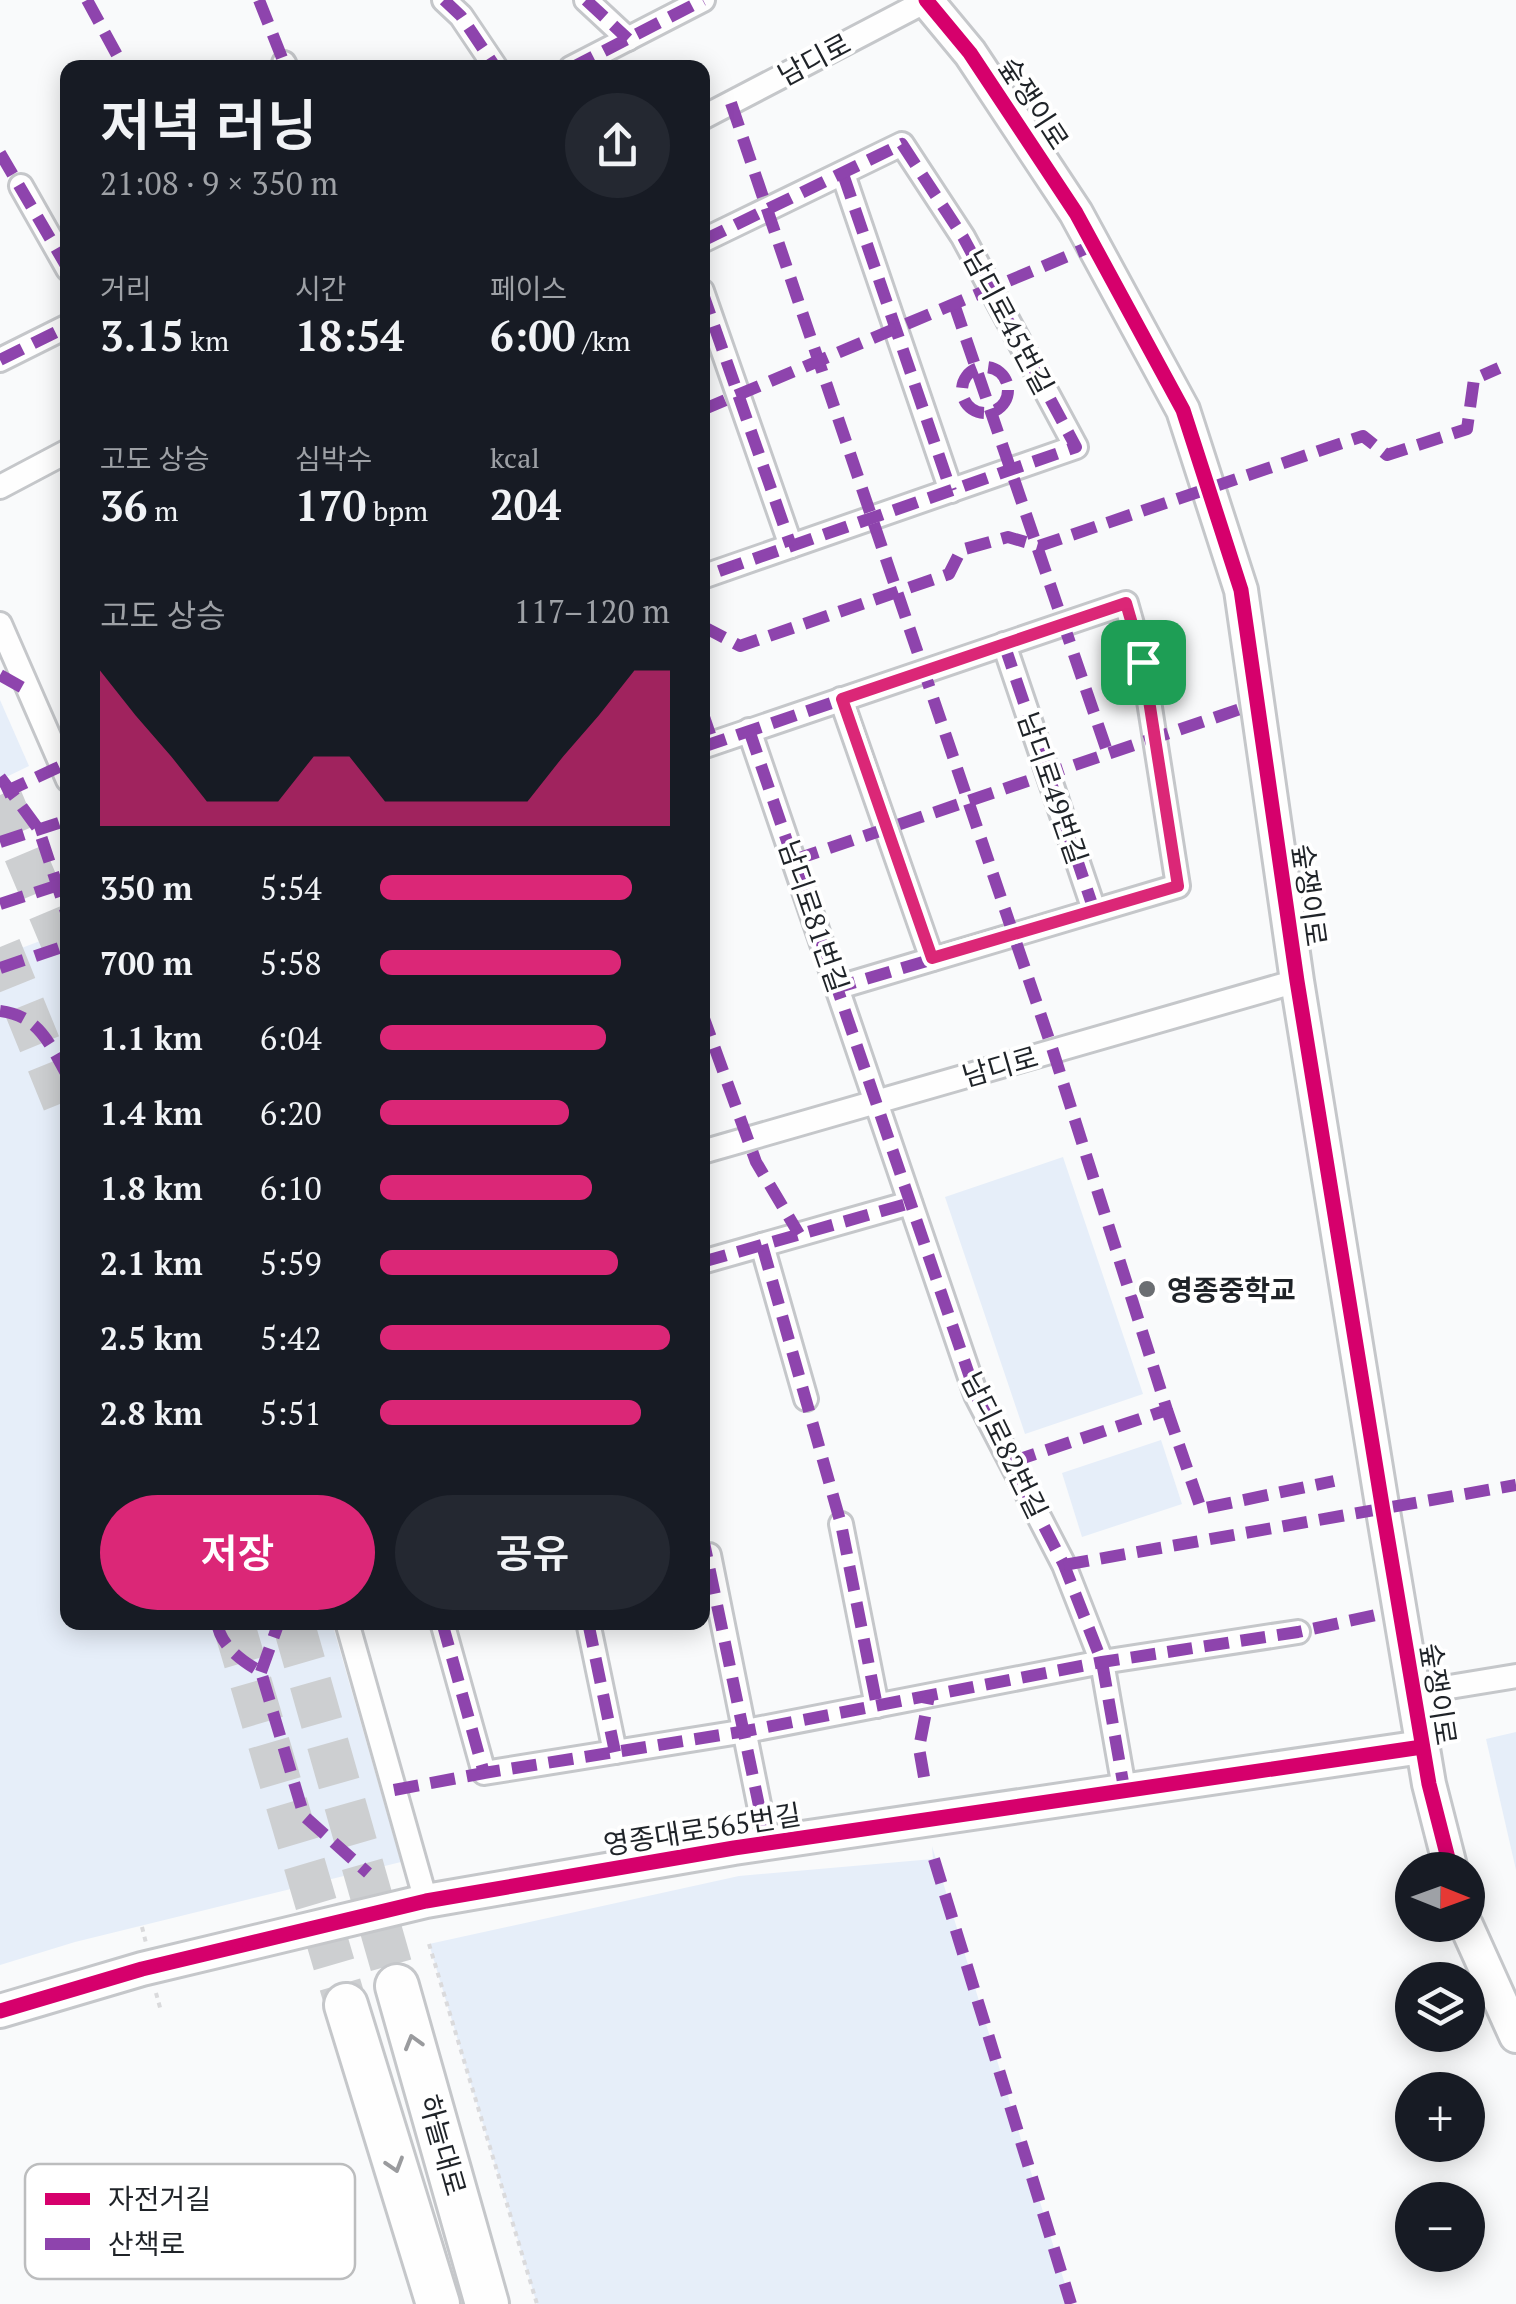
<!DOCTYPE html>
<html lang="ko">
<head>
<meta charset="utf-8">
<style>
  body { margin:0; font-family:"PT Serif","Noto Sans KR",serif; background:#242831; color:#f1f3f6; height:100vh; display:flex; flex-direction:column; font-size:38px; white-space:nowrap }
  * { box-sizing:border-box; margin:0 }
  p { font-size:32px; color:#9ea1a6 }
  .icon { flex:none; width:55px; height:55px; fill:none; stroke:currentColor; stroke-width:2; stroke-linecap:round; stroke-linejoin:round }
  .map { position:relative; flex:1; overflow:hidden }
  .sheet { position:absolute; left:60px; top:60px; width:650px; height:1570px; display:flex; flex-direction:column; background:#171b24; border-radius:20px; box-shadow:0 5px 25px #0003 }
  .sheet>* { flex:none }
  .needle { width:65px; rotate:91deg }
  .tools { position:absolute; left:1395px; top:1852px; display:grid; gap:20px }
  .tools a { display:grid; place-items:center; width:90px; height:90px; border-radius:50%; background:#171b24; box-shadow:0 5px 25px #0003; font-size:50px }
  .pin { position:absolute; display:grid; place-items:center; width:85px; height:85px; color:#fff; margin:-42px; border-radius:20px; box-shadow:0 5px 15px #0006 }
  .round { display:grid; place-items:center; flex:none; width:105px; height:105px; border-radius:52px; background:#242831 }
  .headline { display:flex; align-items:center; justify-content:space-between; height:170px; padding:0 40px }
  h1 { font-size:55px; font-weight:600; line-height:75px }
  .metrics { display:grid; grid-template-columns:repeat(3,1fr); gap:15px; height:170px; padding:10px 40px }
  .metrics div { display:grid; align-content:center }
  .metrics b { font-size:42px; font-weight:600 }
  .metrics small { font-size:28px; font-weight:400 }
  .metrics p { font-size:28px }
  .chart { height:280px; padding:20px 40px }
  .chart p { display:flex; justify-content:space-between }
  .chart svg { width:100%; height:180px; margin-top:10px; fill:#db2777; opacity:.7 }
  .cta { display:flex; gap:20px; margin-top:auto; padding:20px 40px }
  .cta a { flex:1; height:115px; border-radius:60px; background:#db2777; color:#fff; font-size:40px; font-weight:600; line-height:115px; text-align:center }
  .cta a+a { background:#242831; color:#f1f3f6 }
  ul { padding:0 40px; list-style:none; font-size:32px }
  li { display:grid; grid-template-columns:160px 120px 1fr; align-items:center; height:75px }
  li i { height:25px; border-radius:12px; background:#db2777 }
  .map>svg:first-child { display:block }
  .green { fill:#e6eef9 }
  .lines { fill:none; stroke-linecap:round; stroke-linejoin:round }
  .highway-tunnel { stroke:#cdcfd1; stroke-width:42; stroke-dasharray:42 21; stroke-linecap:butt }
  .street-casing { stroke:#c5c7ca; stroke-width:28 }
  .secondary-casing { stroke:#c5c7ca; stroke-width:38 }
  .highway-casing { stroke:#c5c7ca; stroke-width:48 }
  .path { stroke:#dadadc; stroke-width:4; stroke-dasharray:5 5; stroke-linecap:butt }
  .street { stroke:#fefefe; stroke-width:22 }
  .secondary { stroke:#fefefe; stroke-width:32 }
  .highway { stroke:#fefefe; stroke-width:42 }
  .quiet { stroke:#8e44ad; stroke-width:12; stroke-dasharray:25 12; stroke-linecap:butt }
  .cycleway-casing { stroke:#fff; stroke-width:21 }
  .cycleway { stroke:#d6006c; stroke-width:15 }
  .oneway { stroke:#9a9b9e }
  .route-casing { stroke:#fff; stroke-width:20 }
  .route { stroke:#db2777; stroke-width:12 }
  .poi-dot { fill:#6b6e72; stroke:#fff; stroke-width:4 }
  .labels { text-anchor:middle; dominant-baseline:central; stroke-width:8; stroke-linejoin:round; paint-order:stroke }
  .street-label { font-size:28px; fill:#1f2328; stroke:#fff }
  .poi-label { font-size:28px; font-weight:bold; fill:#1f2328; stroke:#fff; text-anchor:start }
  .key { fill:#fff; stroke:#bcbdbe; stroke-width:2.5 }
  .key-label { font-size:28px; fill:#1f2328 }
</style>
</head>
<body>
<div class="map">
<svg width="1516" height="2304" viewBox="0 0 1516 2304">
  <rect width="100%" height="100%" fill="#f9fafb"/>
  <g class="green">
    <polygon points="0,700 29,766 0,780"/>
    <polygon points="67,931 68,1622 332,1623 401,1862 75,1942 0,1965 0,956"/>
    <polygon points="1063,1157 1143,1394 1025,1434 945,1197"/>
    <polygon points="1161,1440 1182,1504 1082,1537 1062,1473"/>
    <polygon points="1516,1732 1516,1870 1486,1739"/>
    <polygon points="932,1846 1071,2304 537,2304 429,1944 739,1876 933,1859"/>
  </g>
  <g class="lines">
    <g class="highway-tunnel">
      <polyline points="0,795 68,957"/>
      <polyline points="0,947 68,1114"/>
      <polyline points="233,1622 346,2005"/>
      <polyline points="293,1622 397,1986"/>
    </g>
    <g class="street-casing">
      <g id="street">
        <polyline points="444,0 461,16 496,68"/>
        <polyline points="586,0 628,39"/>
        <polyline points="284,63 286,68"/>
        <polyline points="571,68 703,0"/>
        <polyline points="702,118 928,0"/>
        <polyline points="843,174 951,491"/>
        <polyline points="21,186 68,269"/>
        <polyline points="702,241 902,144 963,237 1076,447 702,577"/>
        <polyline points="702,291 791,546"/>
        <polyline points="0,360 68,326"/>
        <polyline points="0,487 68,451"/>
        <polyline points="0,624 68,780"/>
        <polyline points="1004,644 1094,910"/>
        <polyline points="841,699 932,959"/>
        <polyline points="749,730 976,1395 1064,1565 1102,1662 1124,1788"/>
        <polyline points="702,747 1126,603 1143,663 1178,886 839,987"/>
        <polyline points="702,1152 1297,981"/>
        <polyline points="762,1245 806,1399"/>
        <polyline points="702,1262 910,1203"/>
        <polyline points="841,1524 877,1706"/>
        <polyline points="709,1555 767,1844"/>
        <polyline points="347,1622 426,1901"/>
        <polyline points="442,1622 484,1773 746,1731 1102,1662 1298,1632"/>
        <polyline points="588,1622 615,1752"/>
        <polyline points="1413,1693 1516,1676"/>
      </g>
    </g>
    <g class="secondary-casing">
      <g id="secondary">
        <polyline points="926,0 970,53 1076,213 1183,410 1241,590 1297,981 1383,1511 1429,1784 1451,1870"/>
        <polyline points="1466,1925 1516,2036"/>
        <polyline points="0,2011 142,1969 426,1901 734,1848 1422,1747"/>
      </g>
    </g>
    <g class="highway-casing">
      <g id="highway">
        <polyline points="397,1986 487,2304"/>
        <polyline points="346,2005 438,2304"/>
      </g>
    </g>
    <g class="path">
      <polyline points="142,1927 146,1943"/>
      <polyline points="429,1944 537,2304"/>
      <polyline points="156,1993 161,2011"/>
    </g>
    <use href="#street" class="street"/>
    <use href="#secondary" class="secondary"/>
    <use href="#highway" class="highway"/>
    <g class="quiet">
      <polyline points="87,0 124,68"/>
      <polyline points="259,0 286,68"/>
      <polyline points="444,0 461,16 496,68"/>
      <polyline points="586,0 628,39"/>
      <polyline points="571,68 703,0"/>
      <polyline points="731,103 1053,1051 1167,1410 1011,1462"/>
      <polyline points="0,153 68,269"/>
      <polyline points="843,174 951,491"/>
      <polyline points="702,241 902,144 963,237 1076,447 702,577"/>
      <polyline points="702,291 791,546"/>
      <polyline points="954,304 1108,754"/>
      <polyline points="0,360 68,326"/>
      <circle cx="985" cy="390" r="23"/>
      <polyline points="702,410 1094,245"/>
      <polyline points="702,626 740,646 949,574 961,550 1008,537 1039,546 1363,436 1387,455 1467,429 1474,379 1499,368"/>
      <polyline points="1004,644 1094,910"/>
      <polyline points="0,675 30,692"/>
      <polyline points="841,699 932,959"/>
      <polyline points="702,711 713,743"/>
      <polyline points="749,730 976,1395 1064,1565 1102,1662 1124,1788"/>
      <polyline points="702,747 1126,603 1143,663 1178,886 839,987"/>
      <polyline points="0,777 39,830 68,918"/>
      <polyline points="3,793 61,766"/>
      <polyline points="0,842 68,820"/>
      <polyline points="794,860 1258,703"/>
      <polyline points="0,904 68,882"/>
      <polyline points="0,968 68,945"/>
      <path d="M0,1011c40,5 50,34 68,66"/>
      <polyline points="702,1013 756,1162 799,1234"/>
      <polyline points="762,1245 841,1524 877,1706"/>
      <polyline points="702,1262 910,1203"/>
      <polyline points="1167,1410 1201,1509 1334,1481"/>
      <polyline points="702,1533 767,1844"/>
      <polyline points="1064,1565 1516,1485"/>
      <path d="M217,1622c3,24 25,39 44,50l43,144 64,57"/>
      <polyline points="442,1622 484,1773 746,1731 1102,1662 1298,1632 1376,1615"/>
      <polyline points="588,1622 615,1752"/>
      <polyline points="261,1672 279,1622"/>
      <polyline points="924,1777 919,1748 929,1696"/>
      <polyline points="394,1790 484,1773"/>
      <polyline points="934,1859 1071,2304"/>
    </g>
    <g class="cycleway-casing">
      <g id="cycleway">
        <polyline points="926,0 970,53 1076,213 1183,410 1241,590 1297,981 1383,1511 1429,1784 1451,1870"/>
        <polyline points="0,2011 142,1969 426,1901 734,1848 1422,1747"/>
      </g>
    </g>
    <use href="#cycleway" class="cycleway"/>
  </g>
  <defs><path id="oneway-chevron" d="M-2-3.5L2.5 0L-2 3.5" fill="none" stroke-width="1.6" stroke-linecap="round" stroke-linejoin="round" transform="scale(2.5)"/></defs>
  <g class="oneway">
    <use href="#oneway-chevron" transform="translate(413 2042) rotate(-106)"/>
    <use href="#oneway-chevron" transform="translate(395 2165) rotate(73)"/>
  </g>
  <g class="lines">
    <g class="route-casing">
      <polygon id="route" points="1126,603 1143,662 1178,886 932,958 842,699"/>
    </g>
    <use href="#route" class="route"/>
  </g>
  <circle class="poi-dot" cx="1147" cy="1289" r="10"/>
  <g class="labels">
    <g class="street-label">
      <text transform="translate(814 59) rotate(-28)">남디로</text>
      <text transform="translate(1034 103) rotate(57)">숲쟁이로</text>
      <text transform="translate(1009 322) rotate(62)">남디로45번길</text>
      <text transform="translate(1053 788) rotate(71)">남디로49번길</text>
      <text transform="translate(1310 895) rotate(82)">숲쟁이로</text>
      <text transform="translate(814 916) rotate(71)">남디로81번길</text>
      <text transform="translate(1000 1066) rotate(-16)">남디로</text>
      <text transform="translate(1005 1445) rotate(64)">남디로82번길</text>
      <text transform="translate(1439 1694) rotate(81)">숲쟁이로</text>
      <text transform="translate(702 1829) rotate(-9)">영종대로565번길</text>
      <text transform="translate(443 2145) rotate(74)">하늘대로</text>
    </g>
    <g class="poi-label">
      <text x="1167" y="1289">영종중학교</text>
    </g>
  </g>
  <rect x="25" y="2164" width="330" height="115" rx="15" class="key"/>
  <rect x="45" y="2193" width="45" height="12" fill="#d6006c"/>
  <rect x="45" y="2238" width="45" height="12" fill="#8e44ad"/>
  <g class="key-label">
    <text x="108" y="2209">자전거길</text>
    <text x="108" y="2254">산책로</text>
  </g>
</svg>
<div class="tools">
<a><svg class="needle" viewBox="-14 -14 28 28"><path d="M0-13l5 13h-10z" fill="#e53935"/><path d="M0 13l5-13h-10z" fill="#9ea1a6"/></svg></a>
<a><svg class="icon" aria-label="layers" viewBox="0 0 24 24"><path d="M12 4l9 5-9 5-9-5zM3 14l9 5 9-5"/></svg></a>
<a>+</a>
<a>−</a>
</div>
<div class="pin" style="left:1143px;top:662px;background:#1e9e55"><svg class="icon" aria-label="arrive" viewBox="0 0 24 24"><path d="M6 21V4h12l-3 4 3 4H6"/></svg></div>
<section class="sheet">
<div class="headline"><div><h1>저녁 러닝</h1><p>21:08 · 9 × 350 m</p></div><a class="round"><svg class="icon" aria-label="share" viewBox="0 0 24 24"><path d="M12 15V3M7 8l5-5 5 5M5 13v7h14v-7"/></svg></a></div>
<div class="metrics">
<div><p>거리</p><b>3.15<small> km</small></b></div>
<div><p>시간</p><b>18:54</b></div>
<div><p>페이스</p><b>6:00<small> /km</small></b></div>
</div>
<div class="metrics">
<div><p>고도 상승</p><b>36<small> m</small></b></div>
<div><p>심박수</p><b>170<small> bpm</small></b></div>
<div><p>kcal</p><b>204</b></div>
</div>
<div class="chart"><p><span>고도 상승</span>117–120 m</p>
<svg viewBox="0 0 160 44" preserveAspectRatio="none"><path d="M0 44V6L10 17L20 27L30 38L40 38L50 38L60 27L70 27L80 38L90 38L100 38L110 38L120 38L130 27L140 17L150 6L160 6V44z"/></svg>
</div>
<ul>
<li><b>350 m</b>5:54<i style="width:87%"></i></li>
<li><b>700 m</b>5:58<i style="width:83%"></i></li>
<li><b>1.1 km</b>6:04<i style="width:78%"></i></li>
<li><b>1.4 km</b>6:20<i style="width:65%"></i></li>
<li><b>1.8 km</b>6:10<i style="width:73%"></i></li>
<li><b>2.1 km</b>5:59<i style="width:82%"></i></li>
<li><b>2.5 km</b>5:42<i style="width:100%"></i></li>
<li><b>2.8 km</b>5:51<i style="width:90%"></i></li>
</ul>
<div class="cta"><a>저장</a><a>공유</a></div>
</section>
</div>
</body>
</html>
